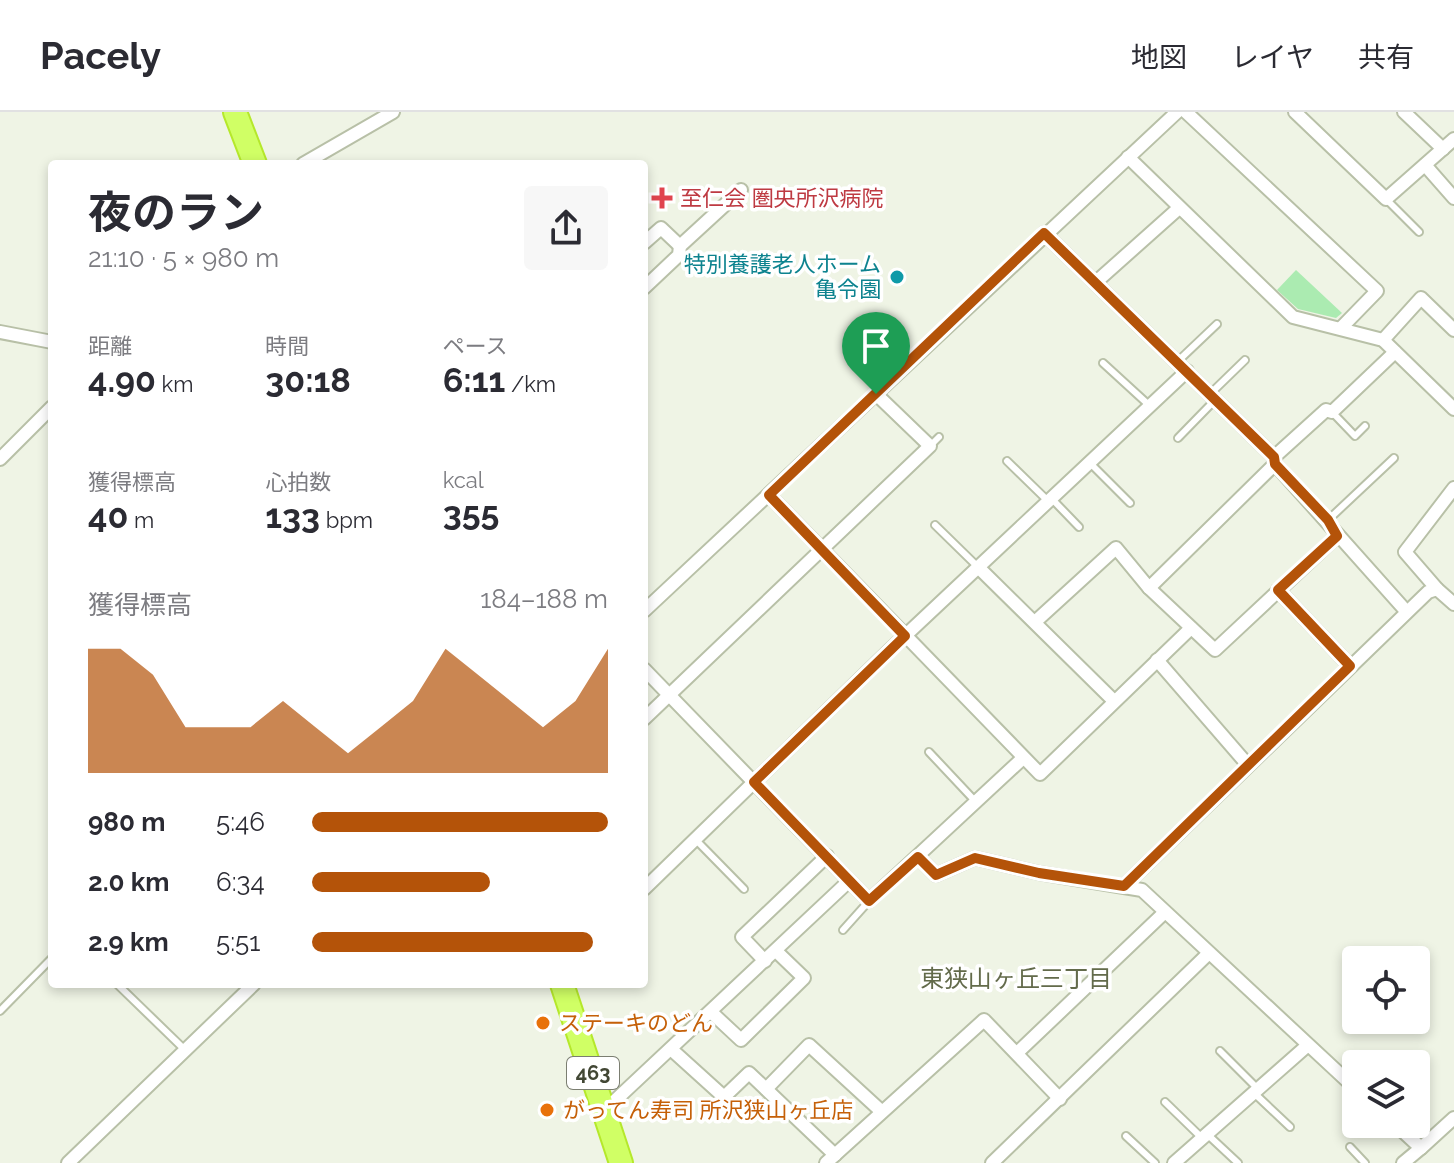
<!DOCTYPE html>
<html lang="ja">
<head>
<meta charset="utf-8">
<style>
  body { margin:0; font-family:Raleway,"Noto Sans JP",sans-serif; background:#f7f7f7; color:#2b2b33; height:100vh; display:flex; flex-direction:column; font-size:30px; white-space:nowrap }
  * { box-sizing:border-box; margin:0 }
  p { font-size:26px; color:#7c7c81 }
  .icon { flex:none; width:44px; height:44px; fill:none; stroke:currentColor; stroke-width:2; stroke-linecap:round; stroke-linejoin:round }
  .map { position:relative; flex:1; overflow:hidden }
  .sheet { position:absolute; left:48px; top:48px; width:600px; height:828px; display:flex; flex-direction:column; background:#fff; border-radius:8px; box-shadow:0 4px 12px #0003 }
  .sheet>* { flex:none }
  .controls { position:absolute; left:1342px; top:834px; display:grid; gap:16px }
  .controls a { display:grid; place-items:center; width:88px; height:88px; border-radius:8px; background:#fff; box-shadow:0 4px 12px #0003; font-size:40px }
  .pin { position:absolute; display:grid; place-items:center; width:68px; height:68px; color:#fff; margin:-82px -34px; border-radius:50% 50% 50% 0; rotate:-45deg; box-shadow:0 0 8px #0007 }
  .pin .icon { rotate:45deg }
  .round { display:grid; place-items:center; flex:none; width:84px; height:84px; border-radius:8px; background:#f7f7f7 }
  .overview { display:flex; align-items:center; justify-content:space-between; height:136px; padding:0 40px }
  h1 { font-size:44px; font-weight:700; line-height:60px }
  .figures { display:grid; grid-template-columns:repeat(3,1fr); gap:12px; height:136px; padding:8px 40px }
  .figures div { display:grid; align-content:center }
  .figures b { font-size:34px; font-weight:700 }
  .figures small { font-size:22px; font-weight:400 }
  .figures p { font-size:22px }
  .chart { height:224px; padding:16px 40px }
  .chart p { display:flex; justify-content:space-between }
  .chart svg { width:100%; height:144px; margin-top:8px; fill:#b45309; opacity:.7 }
  ul { padding:0 40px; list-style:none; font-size:26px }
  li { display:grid; grid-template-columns:128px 96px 1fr; align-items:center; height:60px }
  li i { height:20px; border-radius:10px; background:#b45309 }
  header { display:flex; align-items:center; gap:48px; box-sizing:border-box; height:112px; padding:0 40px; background:#fff; border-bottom:2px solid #e1e1e2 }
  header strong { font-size:38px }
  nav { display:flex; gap:44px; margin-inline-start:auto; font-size:28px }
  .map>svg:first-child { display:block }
  .green { fill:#abebb1 }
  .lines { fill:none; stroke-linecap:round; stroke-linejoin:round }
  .lane-casing { stroke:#b8c0a7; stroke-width:10 }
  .street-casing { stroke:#b8c0a7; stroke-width:16 }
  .highway-casing { stroke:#b5e82b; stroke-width:26 }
  .lane { stroke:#fff; stroke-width:6 }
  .street { stroke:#fff; stroke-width:12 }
  .highway { stroke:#d0ff65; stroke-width:22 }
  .route-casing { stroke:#fff; stroke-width:16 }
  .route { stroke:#b45309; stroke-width:10 }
  .health-dot { fill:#e0444e; stroke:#fff; stroke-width:3 }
  .culture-dot { fill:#0f9aa8; stroke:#fff; stroke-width:3 }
  .food-dot { fill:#e8710a; stroke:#fff; stroke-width:3 }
  .labels { text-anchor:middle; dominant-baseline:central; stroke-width:7; stroke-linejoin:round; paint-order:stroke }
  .shield { fill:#fff; stroke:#7b7e71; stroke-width:2 }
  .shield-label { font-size:20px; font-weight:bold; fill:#424734 }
  .health-label { font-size:22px; fill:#be3a42; stroke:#fff; text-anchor:start }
  .culture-label { font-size:22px; fill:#0d838f; stroke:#fff; text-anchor:end }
  .food-label { font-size:22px; fill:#c56008; stroke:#fff; text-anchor:start }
  .neighbourhood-label { font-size:24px; fill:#636b4b; stroke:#fff }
</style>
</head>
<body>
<header>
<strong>Pacely</strong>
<nav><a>地図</a><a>レイヤ</a><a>共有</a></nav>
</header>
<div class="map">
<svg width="1454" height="1051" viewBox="0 0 1454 1051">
  <rect width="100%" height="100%" fill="#eff4e5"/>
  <polygon class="green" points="1296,158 1342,201 1336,206 1298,197 1277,178"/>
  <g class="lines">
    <g class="lane-casing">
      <g id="lane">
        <polyline points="1386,87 1419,120"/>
        <polyline points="1177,250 1217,212"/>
        <polyline points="1103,251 1150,294"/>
        <polyline points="1210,282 1245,248"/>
        <polyline points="1332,300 1355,324 1365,314"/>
        <polyline points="1178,326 1215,288"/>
        <polyline points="930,334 939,325"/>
        <polyline points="1007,349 1047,388"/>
        <polyline points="1090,351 1130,391"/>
        <polyline points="1052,387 1079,415"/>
        <polyline points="1328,408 1394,346"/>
        <polyline points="935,413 979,456"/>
        <polyline points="929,640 976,690"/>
        <polyline points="696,728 744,777"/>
        <polyline points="843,818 869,789"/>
        <polyline points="117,872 185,938"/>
        <polyline points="0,899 52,846"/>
        <polyline points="1220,939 1257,976"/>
        <polyline points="1254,981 1290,1015"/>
        <polyline points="1165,990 1202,1026"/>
        <polyline points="1207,1022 1238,1051"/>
        <polyline points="1126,1024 1155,1051"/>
        <polyline points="1350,1035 1365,1051"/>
      </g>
    </g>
    <g class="street-casing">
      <g id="street">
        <polyline points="1186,0 1377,179 1341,216"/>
        <polyline points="1295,0 1386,87 1454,27"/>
        <polyline points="1404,0 1443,37"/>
        <polyline points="1128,45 1293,205 1383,228 1454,297"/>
        <polyline points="303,52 393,0"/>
        <polyline points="1425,53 1454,86"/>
        <polyline points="1044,121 1274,345 1275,352 1406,499"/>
        <polyline points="644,131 661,116 680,134"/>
        <polyline points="1096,170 1179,96"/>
        <polyline points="644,176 679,143 680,134 741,78"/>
        <polyline points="0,220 52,230"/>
        <polyline points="1383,228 1421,186 1454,218"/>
        <polyline points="1274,345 1326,298 1332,300 1395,240"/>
        <polyline points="0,347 52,295"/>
        <polyline points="769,383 1040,662 1191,516"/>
        <polyline points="979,456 1114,589"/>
        <polyline points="1149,476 1275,352"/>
        <polyline points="1437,477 1405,440 1454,376"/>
        <polyline points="1278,478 1350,554"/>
        <polyline points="644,499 1177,0"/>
        <polyline points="1036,509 1116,436 1149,476 1215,538 1337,424"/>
        <polyline points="1157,548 1247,652"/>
        <polyline points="644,557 869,789 1023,646"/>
        <polyline points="644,607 930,334 876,282"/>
        <polyline points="918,745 936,763 975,746 1039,761 1142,778 1356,977"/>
        <polyline points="1124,774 1428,480 1437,477 1454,492"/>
        <polyline points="644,777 891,537 1187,259"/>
        <polyline points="765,849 742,825 827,744"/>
        <polyline points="711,900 741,928 804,866 776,839"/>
        <polyline points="672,938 724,985 749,961 835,1043"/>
        <polyline points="1017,941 1165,800"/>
        <polyline points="766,977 809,933 881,999"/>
        <polyline points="606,997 849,769"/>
        <polyline points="1395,1012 1421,1036 1454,1006"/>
        <polyline points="68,1051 254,872"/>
        <polyline points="826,1051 984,908 1060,987"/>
        <polyline points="992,1051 1209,841"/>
        <polyline points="1174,1051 1308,933"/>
        <polyline points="1403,1051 1421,1036"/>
      </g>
    </g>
    <g class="highway-casing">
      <g id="highway">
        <polyline points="235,0 255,52"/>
        <polyline points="562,872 621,1051"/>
      </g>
    </g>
    <use href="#lane" class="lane"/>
    <use href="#street" class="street"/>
    <use href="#highway" class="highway"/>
  </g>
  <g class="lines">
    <g class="route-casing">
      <polygon id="route" points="1044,121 1274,345 1275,352 1328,408 1337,424 1278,478 1350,554 1124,774 1039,761 975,746 936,763 918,745 869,789 754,670 905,524 769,383"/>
    </g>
    <use href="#route" class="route"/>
  </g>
  <path class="health-dot" d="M658 74h8v8h8v8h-8v8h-8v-8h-8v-8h8z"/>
  <circle class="culture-dot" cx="897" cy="165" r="8"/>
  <g class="food-dot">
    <circle cx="543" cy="911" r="8"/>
    <circle cx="547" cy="998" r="8"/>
  </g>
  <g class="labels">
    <rect class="shield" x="567" y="945" width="52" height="32" rx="6"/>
    <g class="shield-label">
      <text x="593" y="961">463</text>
    </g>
    <g class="health-label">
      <text x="680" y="86">至仁会 圏央所沢病院</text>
    </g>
    <g class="culture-label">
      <text x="881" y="152">特別養護老人ホーム<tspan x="881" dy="25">亀令園</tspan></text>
    </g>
    <g class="food-label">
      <text x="559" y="911">ステーキのどん</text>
      <text x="563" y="998">がってん寿司 所沢狭山ヶ丘店</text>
    </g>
    <g class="neighbourhood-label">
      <text x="1016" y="866">東狭山ヶ丘三丁目</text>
    </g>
  </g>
</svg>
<div class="controls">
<a><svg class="icon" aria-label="locate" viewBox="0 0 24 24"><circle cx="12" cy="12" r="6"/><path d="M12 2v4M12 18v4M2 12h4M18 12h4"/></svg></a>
<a><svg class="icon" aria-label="layers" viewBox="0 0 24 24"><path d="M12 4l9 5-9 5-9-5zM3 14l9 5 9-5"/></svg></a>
</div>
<div class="pin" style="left:876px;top:282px;background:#1e9e55"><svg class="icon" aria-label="arrive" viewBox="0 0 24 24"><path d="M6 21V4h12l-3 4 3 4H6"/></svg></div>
<section class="sheet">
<div class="overview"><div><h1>夜のラン</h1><p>21:10 · 5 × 980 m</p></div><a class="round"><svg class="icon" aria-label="share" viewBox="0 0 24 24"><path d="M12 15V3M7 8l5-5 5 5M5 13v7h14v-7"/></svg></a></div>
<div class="figures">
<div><p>距離</p><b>4.90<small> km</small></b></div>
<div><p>時間</p><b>30:18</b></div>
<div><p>ペース</p><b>6:11<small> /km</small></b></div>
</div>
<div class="figures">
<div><p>獲得標高</p><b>40<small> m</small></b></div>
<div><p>心拍数</p><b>133<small> bpm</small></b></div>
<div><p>kcal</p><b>355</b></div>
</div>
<div class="chart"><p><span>獲得標高</span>184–188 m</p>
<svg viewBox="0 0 160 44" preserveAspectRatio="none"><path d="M0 44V6L10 6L20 14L30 30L40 30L50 30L60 22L70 30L80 38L90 30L100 22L110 6L120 14L130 22L140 30L150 22L160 6V44z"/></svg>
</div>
<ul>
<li><b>980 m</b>5:46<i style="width:100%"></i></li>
<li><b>2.0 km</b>6:34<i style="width:60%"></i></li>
<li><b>2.9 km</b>5:51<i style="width:95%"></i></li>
</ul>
</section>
</div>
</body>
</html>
